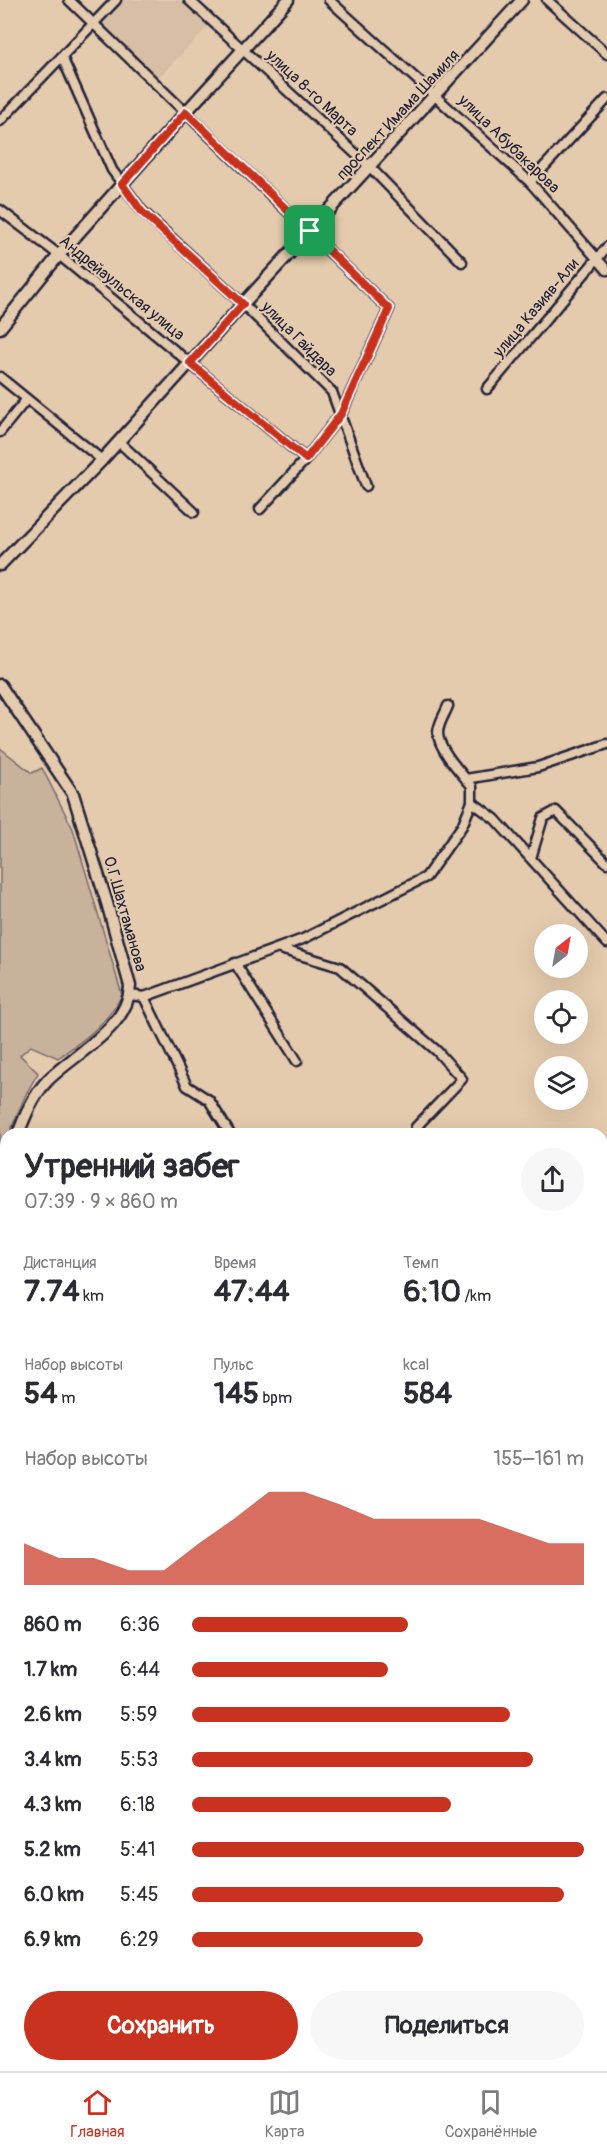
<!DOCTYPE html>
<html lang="ru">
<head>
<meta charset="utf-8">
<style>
  body { margin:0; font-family:Pangolin,sans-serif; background:#f7f7f7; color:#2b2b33; height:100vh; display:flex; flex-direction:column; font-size:22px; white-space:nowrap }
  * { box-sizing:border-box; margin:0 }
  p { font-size:20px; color:#7c7c81 }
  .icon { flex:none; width:33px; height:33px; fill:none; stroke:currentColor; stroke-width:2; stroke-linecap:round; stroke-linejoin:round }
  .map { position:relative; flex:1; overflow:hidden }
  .side { position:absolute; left:0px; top:1128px; width:608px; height:944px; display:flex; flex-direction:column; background:#fff; border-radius:18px 18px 0 0; box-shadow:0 6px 24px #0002 }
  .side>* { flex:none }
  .needle { width:39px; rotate:31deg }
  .controls { position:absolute; left:534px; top:924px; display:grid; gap:12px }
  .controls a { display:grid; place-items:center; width:54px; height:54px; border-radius:50%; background:#fff; box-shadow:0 6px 24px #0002; font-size:30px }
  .pin { position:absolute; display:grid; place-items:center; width:51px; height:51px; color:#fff; margin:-26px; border-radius:12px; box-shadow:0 3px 9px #0006 }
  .round { display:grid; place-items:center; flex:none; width:63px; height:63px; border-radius:32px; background:#f7f7f7 }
  .headline { display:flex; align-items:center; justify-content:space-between; height:102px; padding:0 24px }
  h1 { font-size:33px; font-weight:700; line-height:45px }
  .stats { display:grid; grid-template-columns:repeat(3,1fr); gap:9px; height:102px; padding:6px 24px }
  .stats div { display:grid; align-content:center }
  .stats b { font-size:30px; font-weight:700 }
  .stats small { font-size:16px; font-weight:400 }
  .stats p { font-size:16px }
  .chart { height:168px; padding:12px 24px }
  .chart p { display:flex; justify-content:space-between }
  .chart svg { width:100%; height:108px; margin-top:6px; fill:#c8321e; opacity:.7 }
  .primary-button { display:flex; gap:12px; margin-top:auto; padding:12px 24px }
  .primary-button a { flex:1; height:69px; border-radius:36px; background:#c8321e; color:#fff; font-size:24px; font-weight:700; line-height:69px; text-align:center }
  .primary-button a+a { background:#f7f7f7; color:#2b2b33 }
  ul { padding:0 24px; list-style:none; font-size:20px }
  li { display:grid; grid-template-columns:96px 72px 1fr; align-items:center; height:45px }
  li i { height:15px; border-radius:8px; background:#c8321e }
  .menu { display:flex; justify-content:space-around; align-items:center; height:84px; border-top:2px solid #e1e1e2; background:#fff; font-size:16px; color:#7c7c81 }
  .menu a { display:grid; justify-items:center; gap:3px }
  .menu .current { color:#c8321e }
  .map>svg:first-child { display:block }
  .built { fill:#d7bea4 }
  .green { fill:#c9b29c; stroke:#766a6c; stroke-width:1.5 }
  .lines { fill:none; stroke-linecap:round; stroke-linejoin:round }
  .minor-casing { stroke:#22223b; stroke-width:13 }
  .major-casing { stroke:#22223b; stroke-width:15 }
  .highway-casing { stroke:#22223b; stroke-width:16 }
  .minor { stroke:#e5cbad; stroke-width:8 }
  .major { stroke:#e5cbad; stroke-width:10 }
  .highway { stroke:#e5cbad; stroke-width:12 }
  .route-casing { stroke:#fff; stroke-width:12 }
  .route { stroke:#c8321e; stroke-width:8 }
  .labels { text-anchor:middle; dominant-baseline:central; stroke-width:4.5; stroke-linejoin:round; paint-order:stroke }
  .street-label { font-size:16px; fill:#22223b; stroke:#e5cbad }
</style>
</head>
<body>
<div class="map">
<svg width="607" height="2071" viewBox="0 0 607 2071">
  <rect width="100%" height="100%" fill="#e5cbad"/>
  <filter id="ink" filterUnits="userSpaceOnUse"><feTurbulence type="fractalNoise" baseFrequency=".0167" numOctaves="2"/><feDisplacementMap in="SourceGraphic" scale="12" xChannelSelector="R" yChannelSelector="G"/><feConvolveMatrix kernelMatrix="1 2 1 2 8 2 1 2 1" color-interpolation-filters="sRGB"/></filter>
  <g filter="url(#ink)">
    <g class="built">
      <polygon points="115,0 180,0 208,27 156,80 97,23"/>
      <polygon points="6,1379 6,1503 0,1497 0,1383"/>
    </g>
    <g class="green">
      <path d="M0,748l32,25 10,-5 31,61 49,166c-15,29 -38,45 -64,63l-27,-12 -11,9 18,18 -12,21 -17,40h-3v10l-6,17z"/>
      <polygon points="0,1249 6,1252 6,1316 0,1314"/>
    </g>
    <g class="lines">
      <g class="minor-casing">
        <g id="minor">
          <polyline points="69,0 389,309 341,414 306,459 260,509"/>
          <polyline points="189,0 370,167 462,262"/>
          <polyline points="329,0 530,182 607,270"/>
          <polyline points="547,0 607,54"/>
          <polyline points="62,57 112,170 142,211 243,304 332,392 366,486"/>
          <polyline points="0,121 116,0"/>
          <polyline points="530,182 607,99"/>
          <polyline points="0,210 59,255 306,459"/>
          <polyline points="0,377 102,460"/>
          <polyline points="487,389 607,247"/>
          <polyline points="0,432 26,400"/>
          <polyline points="119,442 194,512"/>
          <polyline points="466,779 538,767 607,744"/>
          <polyline points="472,802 495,819 607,943"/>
          <polyline points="531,858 543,818 556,811 607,863"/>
          <polyline points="280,949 340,967 437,1051 462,1079 416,1127 423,1134"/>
          <polyline points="235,963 297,1061"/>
          <path d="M130,995l14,2 159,-58 123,-62 36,-51 10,-24v-16c-10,-12 -34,-37 -34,-53 0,-9 7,-19 10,-27"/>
          <polyline points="144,997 187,1086 209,1100 230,1134"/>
          <polyline points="602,1226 607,1225"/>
          <polyline points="0,1564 6,1572"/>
          <polyline points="602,1628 607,1623"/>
          <polyline points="0,1719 6,1727"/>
          <polyline points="602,1795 607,1792"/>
          <polyline points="602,2055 607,2052"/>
          <polyline points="138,2066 141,2071"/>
          <polyline points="253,2066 257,2071"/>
          <polyline points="379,2066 382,2071"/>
          <polyline points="481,2066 485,2071"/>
          <polyline points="576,2071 585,2066"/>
        </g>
      </g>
      <g class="major-casing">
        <g id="major">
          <polyline points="0,328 59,255 186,112 288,0"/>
          <polyline points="0,565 102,460 243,304 522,0"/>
          <path d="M0,685l73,109 34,109 23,83c-1,42 -57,68 -83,95 -14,15 -22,35 -29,53"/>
          <polyline points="0,1182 6,1174"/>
        </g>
      </g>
      <g class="highway-casing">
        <g id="highway">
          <polyline points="0,1241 6,1244"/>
          <polyline points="0,1375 6,1372"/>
          <polyline points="602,1864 607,1871"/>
        </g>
      </g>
      <use href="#minor" class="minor"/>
      <use href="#major" class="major"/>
      <use href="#highway" class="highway"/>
    </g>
  </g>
  <g class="lines" filter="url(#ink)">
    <g class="route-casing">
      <polygon id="route" points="186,112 389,309 341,414 306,459 190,363 243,304 142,212 122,184"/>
    </g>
    <use href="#route" class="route"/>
  </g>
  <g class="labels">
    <g class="street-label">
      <text transform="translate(312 93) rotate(43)">улица 8-го Марта</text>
      <text transform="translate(398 115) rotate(-47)">проспект Имама Шамиля</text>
      <text transform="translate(509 144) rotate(44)">улица Абубакарова</text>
      <text transform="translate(122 288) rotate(39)">Андрейаульская улица</text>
      <text transform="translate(536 308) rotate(-50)">улица Казияв-Али</text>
      <text transform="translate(299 339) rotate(45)">улица Гайдара</text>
      <text transform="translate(125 914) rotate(74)">О.Г.Шахтаманова</text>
    </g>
  </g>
</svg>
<div class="controls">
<a><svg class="needle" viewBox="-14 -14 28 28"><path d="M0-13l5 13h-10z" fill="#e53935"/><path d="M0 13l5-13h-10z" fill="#7c7c81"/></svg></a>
<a><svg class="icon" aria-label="locate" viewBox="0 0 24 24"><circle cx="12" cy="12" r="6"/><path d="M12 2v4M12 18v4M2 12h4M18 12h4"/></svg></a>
<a><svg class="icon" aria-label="layers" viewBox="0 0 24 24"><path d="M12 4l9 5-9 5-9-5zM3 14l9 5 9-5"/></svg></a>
</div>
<div class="pin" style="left:310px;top:231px;background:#1e9e55"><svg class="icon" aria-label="arrive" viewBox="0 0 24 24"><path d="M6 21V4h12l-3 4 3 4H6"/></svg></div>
<section class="side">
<div class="headline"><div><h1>Утренний забег</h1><p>07:39 · 9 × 860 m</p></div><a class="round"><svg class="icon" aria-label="share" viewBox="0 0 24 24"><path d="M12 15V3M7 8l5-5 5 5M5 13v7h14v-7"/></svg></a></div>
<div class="stats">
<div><p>Дистанция</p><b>7.74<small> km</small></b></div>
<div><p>Время</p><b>47:44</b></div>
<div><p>Темп</p><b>6:10<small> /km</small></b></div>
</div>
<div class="stats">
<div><p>Набор высоты</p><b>54<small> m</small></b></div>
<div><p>Пульс</p><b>145<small> bpm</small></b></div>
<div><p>kcal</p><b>584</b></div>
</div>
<div class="chart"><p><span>Набор высоты</span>155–161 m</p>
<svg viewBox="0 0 160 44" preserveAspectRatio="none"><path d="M0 44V27L10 33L20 33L30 38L40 38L50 27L60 17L70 6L80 6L90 11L100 17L110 17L120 17L130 17L140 22L150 27L160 27V44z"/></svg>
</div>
<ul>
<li><b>860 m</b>6:36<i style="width:55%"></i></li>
<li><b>1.7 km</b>6:44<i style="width:50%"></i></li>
<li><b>2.6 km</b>5:59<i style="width:81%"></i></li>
<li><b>3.4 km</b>5:53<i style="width:87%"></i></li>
<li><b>4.3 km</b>6:18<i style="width:66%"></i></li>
<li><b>5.2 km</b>5:41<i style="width:100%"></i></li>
<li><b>6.0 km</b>5:45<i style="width:95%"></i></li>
<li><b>6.9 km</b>6:29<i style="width:59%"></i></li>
</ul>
<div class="primary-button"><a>Сохранить</a><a>Поделиться</a></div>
</section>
</div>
<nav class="menu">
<a class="current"><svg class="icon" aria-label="home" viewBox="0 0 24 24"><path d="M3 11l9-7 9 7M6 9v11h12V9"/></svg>Главная</a>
<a><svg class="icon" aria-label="map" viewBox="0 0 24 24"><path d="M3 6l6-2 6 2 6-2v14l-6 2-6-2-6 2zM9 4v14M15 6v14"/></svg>Карта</a>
<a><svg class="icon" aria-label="saved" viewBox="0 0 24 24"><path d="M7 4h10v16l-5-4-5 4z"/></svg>Сохранённые</a>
</nav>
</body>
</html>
